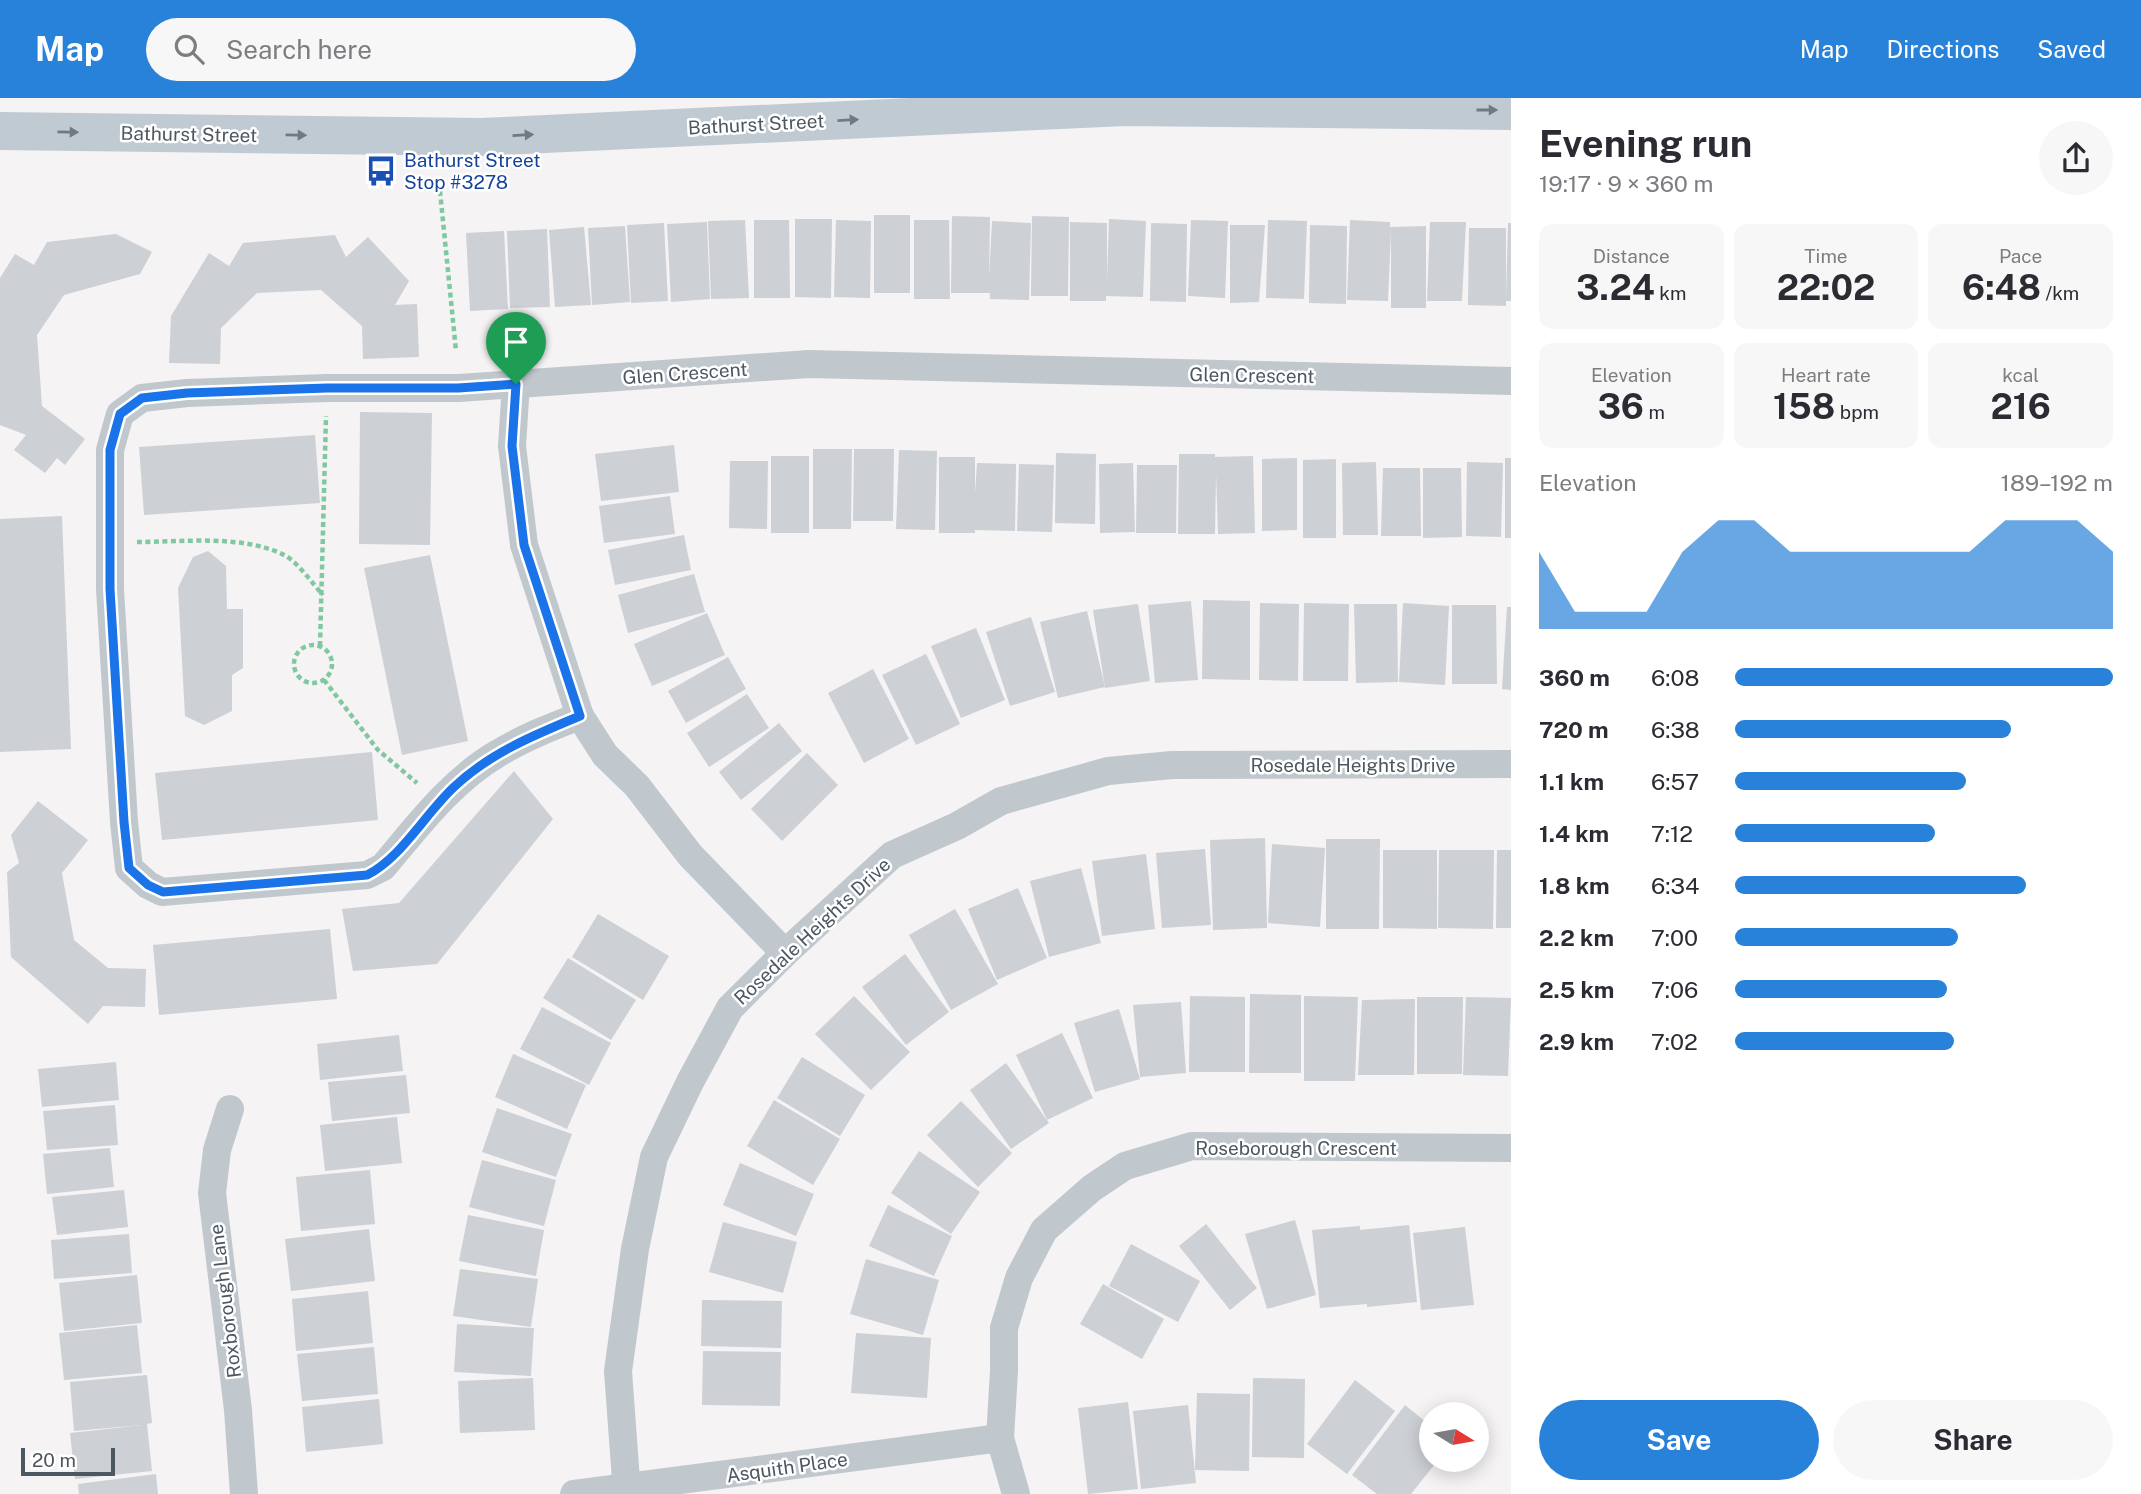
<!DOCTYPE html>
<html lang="en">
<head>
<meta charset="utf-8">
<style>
  body { margin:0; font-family:"Public Sans",sans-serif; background:#f7f7f7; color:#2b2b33; height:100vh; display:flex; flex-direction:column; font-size:26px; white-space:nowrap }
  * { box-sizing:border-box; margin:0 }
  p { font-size:23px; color:#7c7c81 }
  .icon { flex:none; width:38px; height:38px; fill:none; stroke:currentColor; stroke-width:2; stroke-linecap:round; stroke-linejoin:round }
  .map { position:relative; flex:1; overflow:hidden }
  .details { display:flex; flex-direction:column; background:#fff; width:630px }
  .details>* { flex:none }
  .needle { width:46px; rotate:101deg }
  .tools { position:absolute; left:1419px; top:1304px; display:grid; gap:14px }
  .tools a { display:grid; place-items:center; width:70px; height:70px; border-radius:50%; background:#fff; box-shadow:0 4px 18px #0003; font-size:35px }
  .scale { position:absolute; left:21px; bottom:18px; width:94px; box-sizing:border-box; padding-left:7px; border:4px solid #4c575f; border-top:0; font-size:19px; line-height:24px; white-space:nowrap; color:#4c575f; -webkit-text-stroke:5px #fff; paint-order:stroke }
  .pin { position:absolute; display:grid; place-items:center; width:60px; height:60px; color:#fff; margin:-72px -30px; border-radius:50% 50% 50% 0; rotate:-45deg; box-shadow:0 0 7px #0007 }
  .pin .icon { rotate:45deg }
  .round { display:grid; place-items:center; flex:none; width:74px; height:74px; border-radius:37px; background:#f7f7f7 }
  .summary { display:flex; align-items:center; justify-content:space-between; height:119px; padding:0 28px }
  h1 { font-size:38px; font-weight:700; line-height:52px }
  .metrics { display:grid; grid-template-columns:repeat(3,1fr); gap:10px; height:119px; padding:7px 28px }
  .metrics div { display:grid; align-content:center; border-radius:14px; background:#f7f7f7; text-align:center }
  .metrics b { font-size:35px; font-weight:700 }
  .metrics small { font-size:19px; font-weight:400 }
  .metrics p { font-size:19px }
  .chart { height:196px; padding:14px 28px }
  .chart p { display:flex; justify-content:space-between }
  .chart svg { width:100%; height:126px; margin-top:7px; fill:#2982d9; opacity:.7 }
  .button { display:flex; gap:14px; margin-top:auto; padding:14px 28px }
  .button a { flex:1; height:80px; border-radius:42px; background:#2982d9; color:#fff; font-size:28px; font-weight:700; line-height:80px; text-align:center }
  .button a+a { background:#f7f7f7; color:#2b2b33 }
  ul { padding:0 28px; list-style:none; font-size:23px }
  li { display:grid; grid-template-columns:112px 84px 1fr; align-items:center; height:52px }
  li i { height:18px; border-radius:9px; background:#2982d9 }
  header { display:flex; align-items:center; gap:42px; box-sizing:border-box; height:98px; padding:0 35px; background:#2982d9; color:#fff }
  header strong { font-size:33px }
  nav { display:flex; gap:38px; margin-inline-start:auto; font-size:24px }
  .search { width:490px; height:63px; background:#f7f7f7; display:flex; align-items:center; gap:18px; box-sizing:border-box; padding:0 24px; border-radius:38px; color:#7c7c81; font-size:26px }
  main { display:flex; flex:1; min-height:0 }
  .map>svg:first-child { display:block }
  .building { fill:#cdd0d5 }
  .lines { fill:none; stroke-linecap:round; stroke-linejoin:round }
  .path { stroke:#80c9a0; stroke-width:4.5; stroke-dasharray:5 3.5; stroke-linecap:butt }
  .street { stroke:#c0c8ce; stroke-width:28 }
  .secondary { stroke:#c0cad2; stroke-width:38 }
  .oneway { fill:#6f7a82 }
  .route-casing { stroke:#fff; stroke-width:14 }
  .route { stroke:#1a73e8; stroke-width:9 }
  .labels { text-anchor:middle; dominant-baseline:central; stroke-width:5; stroke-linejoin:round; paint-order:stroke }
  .street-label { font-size:19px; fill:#4c575f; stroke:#fff }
  .transit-label { font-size:19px; fill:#164399; stroke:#fff; text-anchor:start }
</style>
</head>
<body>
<header>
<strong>Map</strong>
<div class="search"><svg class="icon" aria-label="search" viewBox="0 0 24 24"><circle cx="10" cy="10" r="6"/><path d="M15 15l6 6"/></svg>Search here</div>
<nav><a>Map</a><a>Directions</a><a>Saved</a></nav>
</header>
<main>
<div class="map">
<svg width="1511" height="1396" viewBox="0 0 1511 1396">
  <rect width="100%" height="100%" fill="#f5f3f3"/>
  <g class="building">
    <rect x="874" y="117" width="36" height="78"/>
    <polygon points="952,118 990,119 989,180 992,123 1031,125 1029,202 990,201 990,195 951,195"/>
    <polygon points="1032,118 1069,119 1068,198 1031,198"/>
    <polygon points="795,121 832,121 831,200 795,199"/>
    <polygon points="1109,121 1146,123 1143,199 1106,198 1106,203 1070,203 1070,124 1107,125 1107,184"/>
    <polygon points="745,122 749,200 711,201 708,123"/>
    <polygon points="754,122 789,122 790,200 754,200"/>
    <polygon points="836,122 871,123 870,200 834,199"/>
    <polygon points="914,122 949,122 950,201 914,201"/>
    <polygon points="1191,122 1228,123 1225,200 1188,198"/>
    <polygon points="1268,122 1307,123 1304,201 1266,200"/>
    <polygon points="1350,122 1390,124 1390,129 1426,128 1426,210 1391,210 1391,133 1388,203 1347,202"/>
    <polygon points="707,124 710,201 671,204 667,126"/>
    <polygon points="1430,124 1466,124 1462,203 1427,203"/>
    <polygon points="664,125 668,203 631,205 627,127"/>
    <polygon points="1151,125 1187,126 1186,204 1150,203"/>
    <polygon points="1508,125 1511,125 1511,203 1506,203 1506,208 1468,207 1469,130 1506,130 1506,199"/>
    <polygon points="1230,127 1265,127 1259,204 1230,205"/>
    <polygon points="1310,127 1347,128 1346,206 1309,205"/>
    <polygon points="625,128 630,204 592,207 588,130"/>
    <polygon points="584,129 591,207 555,209 549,132"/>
    <polygon points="547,131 550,209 510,210 507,133"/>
    <polygon points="504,133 508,211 470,213 466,135"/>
    <polygon points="116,136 152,154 140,176 64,197 37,237 42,308 85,341 65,367 57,360 45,375 14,352 26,337 0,327 0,180 15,156 34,167 47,144"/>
    <polygon points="335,137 346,159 368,139 409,183 395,207 417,206 419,259 363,261 362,228 321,192 257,195 221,230 220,266 169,265 171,218 209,155 229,168 243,145"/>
    <polygon points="360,314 432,315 430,447 359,446"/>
    <polygon points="315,337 320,405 144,417 139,349"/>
    <polygon points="674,347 679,394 601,403 595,356"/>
    <polygon points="813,351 852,351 851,431 813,431"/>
    <polygon points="854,351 894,351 893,423 853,423"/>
    <polygon points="899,352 937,353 935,432 896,431"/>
    <polygon points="1056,355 1096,356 1095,426 1055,425"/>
    <polygon points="1179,356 1215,356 1215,359 1253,358 1255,435 1218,436 1216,375 1215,436 1178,436"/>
    <rect x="771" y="358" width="38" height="77"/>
    <polygon points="939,359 975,359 975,395 977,365 1016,366 1015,433 975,432 975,435 939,435"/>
    <polygon points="1297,360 1297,432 1262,433 1262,361"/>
    <rect x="1505" y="360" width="6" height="80"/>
    <polygon points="1336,361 1336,440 1303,440 1303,362"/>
    <polygon points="730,363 768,363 767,431 729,430"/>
    <polygon points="1376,364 1378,437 1343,437 1342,365"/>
    <polygon points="1467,364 1503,365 1501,439 1466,438"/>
    <polygon points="1133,365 1135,434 1100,435 1099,366"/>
    <polygon points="1019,366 1054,367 1052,434 1017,433"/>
    <polygon points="1137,367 1177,367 1176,435 1136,435"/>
    <polygon points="1383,370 1420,370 1421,438 1381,438"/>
    <polygon points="1423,370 1461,370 1462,439 1423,440"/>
    <polygon points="670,398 675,436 604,445 599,408"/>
    <polygon points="62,418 71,651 0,654 0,421"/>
    <polygon points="684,437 691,472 615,487 608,452"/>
    <polygon points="208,453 226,468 227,511 243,511 243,570 232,577 232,613 204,627 185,618 178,490 193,459"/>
    <polygon points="430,457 468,643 402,657 364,470"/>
    <polygon points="694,476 705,514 628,535 618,497"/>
    <polygon points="1203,502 1250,503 1250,582 1202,581"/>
    <polygon points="1191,503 1198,582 1155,585 1148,507"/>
    <polygon points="1260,505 1299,506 1298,583 1259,582"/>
    <polygon points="1304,505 1349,506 1348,583 1303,583"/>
    <polygon points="1403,505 1449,508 1445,587 1399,584"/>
    <polygon points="1138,506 1150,583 1105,590 1093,512"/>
    <polygon points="1354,506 1397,506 1398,584 1356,585"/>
    <polygon points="1452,507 1496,507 1497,586 1452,586"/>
    <polygon points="1507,509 1511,509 1511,592 1502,591"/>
    <polygon points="1087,513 1105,589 1058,600 1040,524"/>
    <polygon points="707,515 725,557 652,588 634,546"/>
    <polygon points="1031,519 1055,594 1010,608 986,534"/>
    <polygon points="976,530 1005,602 961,620 931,548"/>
    <polygon points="926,556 960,626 916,647 882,577"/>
    <polygon points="728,559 746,591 686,625 668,593"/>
    <polygon points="873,571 909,641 864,665 828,595"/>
    <polygon points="747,596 769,630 709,669 687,635"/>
    <polygon points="779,625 802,653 741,702 719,674"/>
    <polygon points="372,654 378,722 162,742 155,675"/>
    <polygon points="807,655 838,687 782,743 751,711"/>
    <polygon points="514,673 553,721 437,866 353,873 342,811 399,805"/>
    <polygon points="38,703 88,742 62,775 74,842 108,870 146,871 145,909 103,908 88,926 11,859 7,774 19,765 11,737"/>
    <polygon points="1265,740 1267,830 1213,832 1210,742"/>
    <polygon points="1326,741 1380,741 1379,831 1326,831"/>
    <polygon points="1272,746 1325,750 1320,829 1268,825"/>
    <polygon points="1205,751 1211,827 1162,830 1156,755"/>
    <polygon points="1383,752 1437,752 1437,831 1383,830"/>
    <polygon points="1439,752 1494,752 1493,831 1438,830"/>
    <polygon points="1497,752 1511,752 1511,830 1496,830"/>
    <polygon points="1146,756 1155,831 1102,838 1092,763"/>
    <polygon points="1081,770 1101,845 1049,859 1030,783"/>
    <polygon points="1018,790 1047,860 997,882 968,811"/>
    <polygon points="955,811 998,886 951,912 909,837"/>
    <polygon points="598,816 669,858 643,902 572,859"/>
    <polygon points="330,831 337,901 159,917 153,847"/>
    <polygon points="905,856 949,914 906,947 862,889"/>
    <polygon points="568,860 636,902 611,942 543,900"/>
    <polygon points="1250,896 1301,897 1301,975 1249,975"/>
    <polygon points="854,898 910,954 871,992 815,936"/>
    <polygon points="1190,898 1245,899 1245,974 1189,974"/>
    <polygon points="1304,898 1358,899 1355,983 1304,983"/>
    <polygon points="1417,899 1463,899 1462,976 1417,976"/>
    <polygon points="1466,899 1511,900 1508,978 1463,977"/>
    <polygon points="1415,901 1414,977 1358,977 1362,902"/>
    <polygon points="1181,904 1186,975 1140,979 1133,907"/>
    <polygon points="542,909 611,945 589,987 520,951"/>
    <polygon points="1119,911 1140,981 1095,994 1074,925"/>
    <polygon points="1062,935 1093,1000 1047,1022 1016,957"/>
    <polygon points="399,937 403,973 320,982 317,946"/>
    <polygon points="513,956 586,987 567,1031 495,999"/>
    <polygon points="802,959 865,997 840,1038 777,1000"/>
    <polygon points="116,964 119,1002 42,1009 38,971"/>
    <polygon points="1006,965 1049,1025 1011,1051 970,992"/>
    <polygon points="406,977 410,1015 332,1023 328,984"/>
    <polygon points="774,1002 840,1041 813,1087 747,1048"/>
    <polygon points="961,1003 1012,1055 978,1089 927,1037"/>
    <polygon points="115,1007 118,1047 47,1052 43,1013"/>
    <polygon points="497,1010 572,1036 556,1079 482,1054"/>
    <polygon points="397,1019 402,1065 325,1073 320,1027"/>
    <polygon points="110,1050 114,1089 47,1096 43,1056"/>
    <polygon points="919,1053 980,1094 951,1136 891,1095"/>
    <polygon points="482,1062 556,1082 544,1128 469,1109"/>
    <polygon points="740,1065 814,1096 796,1138 723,1107"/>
    <polygon points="370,1072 375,1126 301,1133 296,1079"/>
    <polygon points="124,1092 128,1129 57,1137 52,1099"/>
    <polygon points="888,1107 952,1138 934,1178 869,1148"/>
    <polygon points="468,1117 544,1132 536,1178 459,1163"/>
    <polygon points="1295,1122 1316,1197 1267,1211 1245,1136"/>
    <polygon points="723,1124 797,1144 783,1195 709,1174"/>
    <polygon points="1206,1126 1257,1190 1230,1212 1179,1148"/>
    <polygon points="1409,1127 1417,1204 1367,1209 1367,1206 1320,1210 1312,1132 1360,1128 1360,1132"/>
    <polygon points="1465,1129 1474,1207 1421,1212 1413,1135"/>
    <polygon points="369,1131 375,1183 291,1193 285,1141"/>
    <polygon points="129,1136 132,1175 54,1181 51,1142"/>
    <polygon points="1131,1146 1200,1183 1178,1224 1109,1188"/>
    <polygon points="866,1161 939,1182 923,1237 850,1216"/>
    <polygon points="460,1171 538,1181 531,1229 453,1218"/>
    <polygon points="137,1177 142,1225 64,1233 59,1185"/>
    <polygon points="1103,1186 1164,1221 1142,1261 1080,1226"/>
    <polygon points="368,1193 373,1245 296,1253 292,1201"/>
    <polygon points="702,1202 782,1203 781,1250 701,1248"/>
    <polygon points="457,1226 534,1230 531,1278 454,1274"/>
    <polygon points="137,1227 142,1275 64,1282 59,1235"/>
    <polygon points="856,1235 931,1240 927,1300 851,1295"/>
    <polygon points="374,1249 378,1296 302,1303 297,1256"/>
    <polygon points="703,1253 781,1254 780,1308 702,1307"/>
    <polygon points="147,1277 152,1325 147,1326 152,1373 75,1381 70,1335 143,1327 74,1333 70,1284"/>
    <polygon points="533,1280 535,1332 460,1335 458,1283"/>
    <polygon points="1253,1280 1305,1281 1304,1360 1252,1359"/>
    <polygon points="1355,1282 1395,1313 1347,1376 1307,1346"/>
    <polygon points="1197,1295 1250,1296 1249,1373 1195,1372"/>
    <polygon points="379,1301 383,1346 306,1354 302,1309"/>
    <polygon points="1128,1304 1138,1391 1088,1396 1078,1310"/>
    <polygon points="1188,1307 1196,1385 1141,1391 1133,1313"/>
    <polygon points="1405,1307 1432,1329 1432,1362 1438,1362 1411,1396 1377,1396 1352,1377"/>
    <polygon points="156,1376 158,1396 79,1396 78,1386"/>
  </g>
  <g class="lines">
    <g class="path">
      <polyline points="440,93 456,253"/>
      <path d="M137,444c45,0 108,-8 149,14 13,8 26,27 37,39"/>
      <circle cx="313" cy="566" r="19"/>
      <polyline points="320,548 326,318"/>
      <polyline points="324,582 378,652 417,685"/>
    </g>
    <g class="street">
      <polyline points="516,286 512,348 524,447 580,618 605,657 637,688 690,757 785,855"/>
      <path d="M580,618c-29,11 -57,22 -83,38 -46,27 -80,73 -114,113l-16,8 -205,17 -14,-7 -19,-17 -5,-46 -14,-233v-139l10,-36 22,-16 45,-5 140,-5h132l350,-24 702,17"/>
      <polyline points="230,1011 217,1052 212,1095 238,1312 244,1396"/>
      <polyline points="574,1396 1000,1340"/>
      <polyline points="627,1396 618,1273 635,1151 654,1059 690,984 730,910 785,855 892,757 957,728 1001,703 1108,673 1172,667 1511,666"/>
      <polyline points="1016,1396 1000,1340 1004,1273 1004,1230 1019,1180 1044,1132 1092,1090 1125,1068 1192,1048 1511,1050"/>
    </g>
    <polyline class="secondary" points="0,33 481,39 1125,9 1511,13"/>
  </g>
  <defs><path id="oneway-solid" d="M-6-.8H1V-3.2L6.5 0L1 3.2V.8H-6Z" transform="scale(1.75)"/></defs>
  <g class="oneway">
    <use href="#oneway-solid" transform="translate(1487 12)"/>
    <use href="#oneway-solid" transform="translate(848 22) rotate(-3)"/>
    <use href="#oneway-solid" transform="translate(68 34) rotate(1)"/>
    <use href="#oneway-solid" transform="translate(296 37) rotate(1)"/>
    <use href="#oneway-solid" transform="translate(523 37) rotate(-3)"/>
  </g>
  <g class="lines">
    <g class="route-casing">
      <path id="route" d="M516,286l-4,62 12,99 56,171c-46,19 -90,37 -126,71 -29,27 -53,71 -87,88l-204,17 -15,-7 -19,-17 -5,-46 -14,-233v-139l10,-36 22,-16 45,-5 140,-5h131z"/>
    </g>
    <use href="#route" class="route"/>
  </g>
  <defs>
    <g id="bus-bare" transform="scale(2.415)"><path d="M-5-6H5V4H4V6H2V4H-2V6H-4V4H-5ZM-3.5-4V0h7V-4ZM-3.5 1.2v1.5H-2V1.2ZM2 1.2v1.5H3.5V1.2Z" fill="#1a4fb4" stroke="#fff" stroke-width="2.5" paint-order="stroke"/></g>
  </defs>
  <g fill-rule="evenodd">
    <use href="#bus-bare" x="381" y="73"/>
  </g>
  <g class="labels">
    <g class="street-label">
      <text transform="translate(756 26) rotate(-3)">Bathurst Street</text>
      <text transform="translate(189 36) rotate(1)">Bathurst Street</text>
      <text transform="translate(685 275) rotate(-4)">Glen Crescent</text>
      <text transform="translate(1252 277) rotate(1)">Glen Crescent</text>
      <text x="1353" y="667">Rosedale Heights Drive</text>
      <text transform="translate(812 833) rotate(-43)">Rosedale Heights Drive</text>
      <text x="1296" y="1050">Roseborough Crescent</text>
      <text transform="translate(225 1203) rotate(-97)">Roxborough Lane</text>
      <text transform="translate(787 1369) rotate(-8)">Asquith Place</text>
    </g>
    <g class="transit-label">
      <text x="404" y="62">Bathurst Street<tspan x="404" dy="22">Stop #3278</tspan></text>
    </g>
  </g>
</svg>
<div class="tools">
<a><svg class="needle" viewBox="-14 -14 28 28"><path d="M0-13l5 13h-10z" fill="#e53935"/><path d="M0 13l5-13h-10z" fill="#7c7c81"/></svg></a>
</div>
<div class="scale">20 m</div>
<div class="pin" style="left:516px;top:286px;background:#1e9e55"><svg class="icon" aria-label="arrive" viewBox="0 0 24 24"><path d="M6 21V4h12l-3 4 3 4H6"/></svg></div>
</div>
<section class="details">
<div class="summary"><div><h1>Evening run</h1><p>19:17 · 9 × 360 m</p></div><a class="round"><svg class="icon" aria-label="share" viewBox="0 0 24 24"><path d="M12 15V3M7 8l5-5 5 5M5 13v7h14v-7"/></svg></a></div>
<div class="metrics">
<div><p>Distance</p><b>3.24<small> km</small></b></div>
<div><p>Time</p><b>22:02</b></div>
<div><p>Pace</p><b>6:48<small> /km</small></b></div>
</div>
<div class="metrics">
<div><p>Elevation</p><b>36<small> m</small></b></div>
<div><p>Heart rate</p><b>158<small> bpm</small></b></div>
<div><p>kcal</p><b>216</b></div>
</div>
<div class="chart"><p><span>Elevation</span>189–192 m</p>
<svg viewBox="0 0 160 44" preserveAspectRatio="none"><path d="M0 44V17L10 38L20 38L30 38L40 17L50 6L60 6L70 17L80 17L90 17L100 17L110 17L120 17L130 6L140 6L150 6L160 17V44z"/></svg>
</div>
<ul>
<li><b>360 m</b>6:08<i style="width:100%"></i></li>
<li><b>720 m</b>6:38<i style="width:73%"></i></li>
<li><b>1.1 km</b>6:57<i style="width:61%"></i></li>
<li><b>1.4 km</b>7:12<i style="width:53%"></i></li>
<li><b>1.8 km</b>6:34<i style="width:77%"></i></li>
<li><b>2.2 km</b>7:00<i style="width:59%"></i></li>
<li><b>2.5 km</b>7:06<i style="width:56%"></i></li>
<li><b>2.9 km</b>7:02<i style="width:58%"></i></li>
</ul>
<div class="button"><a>Save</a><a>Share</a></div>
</section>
</main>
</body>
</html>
